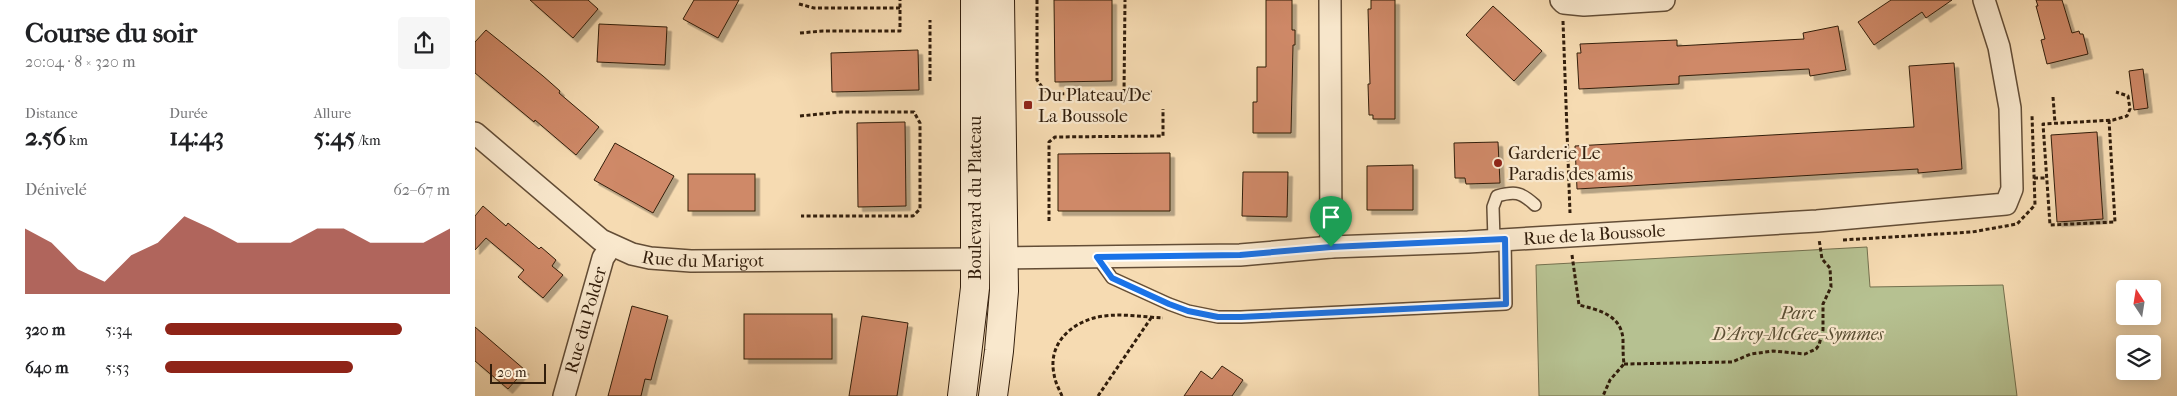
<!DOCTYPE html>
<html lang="fr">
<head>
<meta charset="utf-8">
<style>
  body { margin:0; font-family:"IM FELL French Canon",serif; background:#f6f6f6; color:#202124; height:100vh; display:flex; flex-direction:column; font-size:19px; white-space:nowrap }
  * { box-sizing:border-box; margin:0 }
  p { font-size:16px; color:#757577 }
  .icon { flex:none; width:28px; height:28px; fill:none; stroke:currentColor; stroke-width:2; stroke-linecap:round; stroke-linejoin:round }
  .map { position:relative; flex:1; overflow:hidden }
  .side { display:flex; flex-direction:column; background:#fff; width:475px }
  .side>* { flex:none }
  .needle { width:32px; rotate:348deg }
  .tools { position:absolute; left:1641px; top:280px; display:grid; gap:10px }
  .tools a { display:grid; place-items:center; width:45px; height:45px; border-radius:5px; background:#fff; box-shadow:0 2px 12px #0003; font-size:25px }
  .scale { position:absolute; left:15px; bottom:12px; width:56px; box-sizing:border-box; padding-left:5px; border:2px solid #321e0c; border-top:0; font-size:14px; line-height:18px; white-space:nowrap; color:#321e0c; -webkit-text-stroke:4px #f9e8cd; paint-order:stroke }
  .pin { position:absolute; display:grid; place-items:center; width:42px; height:42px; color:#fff; margin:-51px -21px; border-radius:50% 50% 50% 0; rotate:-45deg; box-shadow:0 0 5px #0007 }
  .pin .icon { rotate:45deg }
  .round { display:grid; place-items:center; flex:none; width:52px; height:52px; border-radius:5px; background:#f6f6f6 }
  .head { display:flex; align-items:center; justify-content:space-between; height:85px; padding:0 25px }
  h1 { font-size:28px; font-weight:700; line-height:38px }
  .figures { display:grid; grid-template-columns:repeat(3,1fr); gap:8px; height:85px; padding:5px 25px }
  .figures div { display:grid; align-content:center }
  .figures b { font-size:25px; font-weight:700 }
  .figures small { font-size:14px; font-weight:400 }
  .figures p { font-size:14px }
  .chart { height:140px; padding:10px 25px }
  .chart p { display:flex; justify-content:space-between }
  .chart svg { width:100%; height:90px; margin-top:5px; fill:#8f2418; opacity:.7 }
  ul { padding:0 25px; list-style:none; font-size:16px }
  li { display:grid; grid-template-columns:80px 60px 1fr; align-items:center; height:38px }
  li i { height:12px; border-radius:6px; background:#8f2418 }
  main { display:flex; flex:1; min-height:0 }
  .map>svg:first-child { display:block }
  .green { fill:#b6c191; stroke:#74704e }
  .building { fill:#cf8967; stroke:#321e0c; filter:url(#shadow) }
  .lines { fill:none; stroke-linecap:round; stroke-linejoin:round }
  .service-casing { stroke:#634d36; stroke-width:14 }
  .minor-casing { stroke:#634d36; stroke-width:24 }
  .secondary-casing { stroke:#321e0c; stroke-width:30 }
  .path { stroke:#321e0c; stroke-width:3; stroke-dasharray:4 2.5; stroke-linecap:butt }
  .service { stroke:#f9e8cd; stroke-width:11 }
  .minor { stroke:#f9e8cd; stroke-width:21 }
  .secondary { stroke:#f9e8cd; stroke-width:28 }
  .route-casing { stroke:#fff; stroke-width:10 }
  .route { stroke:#1a73e8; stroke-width:6 }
  .poi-dot { fill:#8f2418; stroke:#f9e8cd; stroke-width:2 }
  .labels { text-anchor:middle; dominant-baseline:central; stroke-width:4.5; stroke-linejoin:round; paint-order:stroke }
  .poi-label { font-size:18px; fill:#321e0c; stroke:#f9e8cd; text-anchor:start }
  .street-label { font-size:18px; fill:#321e0c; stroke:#f9e8cd }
  .park-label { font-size:18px; font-style:italic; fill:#5a4f34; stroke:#f9e8cd }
</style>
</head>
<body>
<main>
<section class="side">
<div class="head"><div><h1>Course du soir</h1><p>20:04 · 8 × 320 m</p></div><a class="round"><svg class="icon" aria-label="share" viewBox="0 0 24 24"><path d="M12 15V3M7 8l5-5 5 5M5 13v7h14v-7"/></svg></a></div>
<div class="figures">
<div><p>Distance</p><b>2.56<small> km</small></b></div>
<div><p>Durée</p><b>14:43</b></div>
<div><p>Allure</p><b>5:45<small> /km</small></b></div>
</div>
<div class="chart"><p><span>Dénivelé</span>62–67 m</p>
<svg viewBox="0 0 160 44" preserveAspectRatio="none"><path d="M0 44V12L10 19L20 32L30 38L40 25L50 19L60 6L70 12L80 19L90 19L100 19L110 12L120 12L130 19L140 19L150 19L160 12V44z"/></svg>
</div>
<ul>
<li><b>320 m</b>5:34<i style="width:83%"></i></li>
<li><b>640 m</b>5:53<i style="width:66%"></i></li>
</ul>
</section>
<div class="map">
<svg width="1702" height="396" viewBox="0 0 1702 396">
  <defs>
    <filter id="shadow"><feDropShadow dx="4.5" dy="4.5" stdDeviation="0" flood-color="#0004"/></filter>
  </defs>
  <rect width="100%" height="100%" fill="#f6dbb2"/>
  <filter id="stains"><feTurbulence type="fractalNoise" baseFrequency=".004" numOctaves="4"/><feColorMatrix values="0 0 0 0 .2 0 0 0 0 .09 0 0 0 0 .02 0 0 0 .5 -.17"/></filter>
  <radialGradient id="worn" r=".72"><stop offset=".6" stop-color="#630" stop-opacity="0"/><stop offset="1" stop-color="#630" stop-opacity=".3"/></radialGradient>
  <polygon class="green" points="1392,247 1395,287 1528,285 1542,396 1064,396 1061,265"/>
  <g class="building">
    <polygon points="55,0 113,0 123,9 98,38"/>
    <polygon points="219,0 264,0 243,38 208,19"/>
    <polygon points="579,0 637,0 637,81 580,82"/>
    <polygon points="791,0 817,0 817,30 820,30 820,45 818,45 816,133 778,133 778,102 782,102 782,67 791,67"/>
    <polygon points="896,0 920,0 920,119 898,119 898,115 894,115 893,84 895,84 893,9 896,9"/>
    <polygon points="1416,0 1477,0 1451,18 1447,12 1399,45 1383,22"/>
    <polygon points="1561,0 1587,0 1597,33 1604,31 1605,34 1608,34 1613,54 1572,64 1566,40 1570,39 1561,6 1563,6"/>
    <polygon points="1018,6 1067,51 1039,81 991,35"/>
    <polygon points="124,24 192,27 190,65 122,62"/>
    <polygon points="1363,26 1371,70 1335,76 1334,69 1204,76 1204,84 1104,89 1102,53 1106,53 1105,44 1202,40 1202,46 1329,39 1328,33"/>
    <polygon points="11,30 68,76 85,91 84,93 124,127 101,155 60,120 59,122 0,73 0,42"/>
    <polygon points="443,50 444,90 357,92 356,53"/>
    <polygon points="1479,63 1487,169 1443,173 1443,169 1102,189 1100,146 1439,127 1434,66"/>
    <polygon points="1668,69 1673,108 1659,110 1654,71"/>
    <polygon points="430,122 431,206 383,207 382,123"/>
    <polygon points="1622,132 1628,219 1582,222 1576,135"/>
    <polygon points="1023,142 1025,183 991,184 990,178 980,178 979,143"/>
    <polygon points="140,143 199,176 178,213 119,180"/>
    <polygon points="695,153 695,211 583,211 583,154"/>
    <polygon points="938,165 938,210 892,210 892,166"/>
    <polygon points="768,172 813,172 812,217 767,216"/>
    <rect x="213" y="174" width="67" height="37"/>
    <polygon points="8,206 31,226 33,223 64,249 66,247 81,260 77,266 88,275 68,298 43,277 49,270 11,238 0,250 0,216"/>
    <polygon points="157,306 193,316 180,364 176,380 170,379 166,396 133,396"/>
    <rect x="269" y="314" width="88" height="45"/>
    <polygon points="387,316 433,323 422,396 374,396"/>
    <polygon points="0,327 50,370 33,389 0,361"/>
    <polygon points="747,366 768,380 757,396 709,396 726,371 737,379"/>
  </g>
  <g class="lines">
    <g class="service-casing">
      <g id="service">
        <path d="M1019,240l-1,-33 4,-11c18,-5 24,-4 38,9"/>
        <polyline points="622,257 637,278 694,304 713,311 743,317 766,317 1031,304 1030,239"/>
      </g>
    </g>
    <g class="minor-casing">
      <g id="minor">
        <polyline points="855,0 856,247"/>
        <polyline points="1086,0 1089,3 1109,5 1189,0"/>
        <path id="s1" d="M0,133l126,107 31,14 18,4 41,3 285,-2"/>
        <path id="s2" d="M528,258l237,-3 91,-8 137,-5 349,-21 189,-17 6,-15 -2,-81 -11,-61 -15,-47"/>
        <path id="s3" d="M89,396l39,-138 8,-12"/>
      </g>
    </g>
    <g class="secondary-casing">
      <g id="secondary">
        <polyline points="487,396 500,288 500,0"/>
        <polyline points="518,396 524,351 529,291 525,0"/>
      </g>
    </g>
    <g class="path">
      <polyline points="562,0 562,80 572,94 677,92"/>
      <polyline points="324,4 339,8 425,8"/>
      <polyline points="1088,21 1095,213"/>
      <polyline points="325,33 348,31 425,31 425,0"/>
      <polyline points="455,81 455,20"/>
      <polyline points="649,93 650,0"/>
      <polyline points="1578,97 1580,123"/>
      <polyline points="325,116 366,112 439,112 445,123 445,209 438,216 326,216"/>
      <polyline points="1634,120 1640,222 1575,225 1568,124 1638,120 1652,116 1655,109 1653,96 1641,92"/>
      <polyline points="1559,178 1571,178"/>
      <polyline points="574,221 574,142 580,137 688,136 688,109"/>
      <polyline points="1368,240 1497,232 1542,224 1560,205 1557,115"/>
      <path d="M1097,255l7,50c20,5 42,10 44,34 0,9 0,17 1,25l-14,16 -7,16"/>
      <polyline points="1149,364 1257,362 1276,354 1298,351 1330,354 1341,349 1344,345 1348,330 1348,304 1356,287 1355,268 1347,259 1344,239"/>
      <path d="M587,396c-3,-7 -7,-14 -8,-22 -6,-28 14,-49 40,-56 21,-6 48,-1 69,0"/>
      <polyline points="623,396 676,318"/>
    </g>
    <use href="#service" class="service"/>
    <use href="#minor" class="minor"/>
    <use href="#secondary" class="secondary"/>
  </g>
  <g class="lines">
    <g class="route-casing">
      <polygon id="route" points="1030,239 1031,304 766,317 743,317 713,311 694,304 637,278 622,257 765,255 856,247"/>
    </g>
    <use href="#route" class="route"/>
  </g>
  <g class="poi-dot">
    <rect x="548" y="100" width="10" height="10" rx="2.5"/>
    <circle cx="1023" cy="163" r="5"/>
  </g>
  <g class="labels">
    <g class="poi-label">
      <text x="563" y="95">Du Plateau/De<tspan x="563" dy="21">La Boussole</tspan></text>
      <text x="1033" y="153">Garderie Le<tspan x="1033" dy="21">Paradis des amis</tspan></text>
    </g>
    <g class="street-label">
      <text transform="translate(500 198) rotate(-90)">Boulevard du Plateau</text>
      <text stroke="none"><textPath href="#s2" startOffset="592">Rue de la Boussole</textPath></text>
      <text stroke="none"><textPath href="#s1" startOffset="271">Rue du Marigot</textPath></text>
      <text stroke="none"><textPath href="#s3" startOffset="79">Rue du Polder</textPath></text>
    </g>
    <g class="park-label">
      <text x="1323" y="313">Parc<tspan x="1323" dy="21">D'Arcy-McGee–Symmes</tspan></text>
    </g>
  </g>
  <rect width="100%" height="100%" filter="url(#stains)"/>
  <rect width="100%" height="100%" fill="url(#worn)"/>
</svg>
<div class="tools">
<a><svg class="needle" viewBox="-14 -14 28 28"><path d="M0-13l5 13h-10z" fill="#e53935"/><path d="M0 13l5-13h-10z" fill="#757577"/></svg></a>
<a><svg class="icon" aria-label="layers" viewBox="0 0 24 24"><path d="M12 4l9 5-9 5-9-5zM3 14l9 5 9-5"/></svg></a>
</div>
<div class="scale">20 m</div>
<div class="pin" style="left:856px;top:247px;background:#1e9e55"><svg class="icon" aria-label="arrive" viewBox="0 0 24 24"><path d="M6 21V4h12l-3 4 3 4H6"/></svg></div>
</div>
</main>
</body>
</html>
